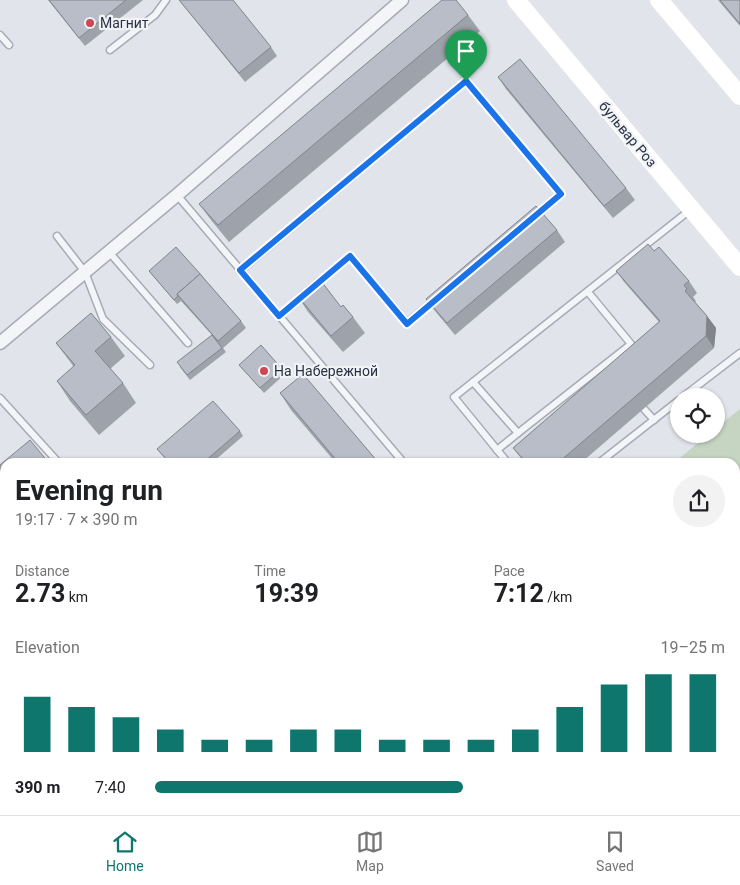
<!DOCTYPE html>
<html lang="en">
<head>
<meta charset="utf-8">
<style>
  body { margin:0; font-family:Roboto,sans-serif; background:#f2f2f2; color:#202124; height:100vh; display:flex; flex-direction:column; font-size:19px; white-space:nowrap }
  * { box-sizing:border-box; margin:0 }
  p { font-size:16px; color:#757577 }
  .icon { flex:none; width:28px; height:28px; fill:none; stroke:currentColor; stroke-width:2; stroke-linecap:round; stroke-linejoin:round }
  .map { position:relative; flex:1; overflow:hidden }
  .side { position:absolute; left:0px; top:458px; width:740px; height:358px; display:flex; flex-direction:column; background:#fff; border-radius:15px 15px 0 0; box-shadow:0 1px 4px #0004 }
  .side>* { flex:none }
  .controls { position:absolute; left:670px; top:388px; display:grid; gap:10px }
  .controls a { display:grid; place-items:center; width:55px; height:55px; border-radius:50%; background:#fff; box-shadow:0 1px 4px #0004; font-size:25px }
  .pin { position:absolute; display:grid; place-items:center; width:42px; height:42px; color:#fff; margin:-51px -21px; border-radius:50% 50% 50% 0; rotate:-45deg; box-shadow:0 0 5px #0007 }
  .pin .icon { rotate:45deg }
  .round { display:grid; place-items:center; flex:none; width:52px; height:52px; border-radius:26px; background:#f2f2f2 }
  .headline { display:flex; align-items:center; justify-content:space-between; height:85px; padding:0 15px }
  h1 { font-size:28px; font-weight:700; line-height:38px }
  .metrics { display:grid; grid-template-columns:repeat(3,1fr); gap:8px; height:85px; padding:5px 15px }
  .metrics div { display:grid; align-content:center }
  .metrics b { font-size:25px; font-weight:700 }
  .metrics small { font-size:14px; font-weight:400 }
  .metrics p { font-size:14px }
  .chart { height:140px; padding:10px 15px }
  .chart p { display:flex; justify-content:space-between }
  .chart svg { width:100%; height:90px; margin-top:5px; stroke:#0f766e; stroke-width:6 }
  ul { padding:0 15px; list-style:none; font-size:16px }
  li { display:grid; grid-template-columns:80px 60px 1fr; align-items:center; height:38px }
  li i { height:12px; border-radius:6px; background:#0f766e }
  .dock { display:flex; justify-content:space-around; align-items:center; height:70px; border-top:1px solid #e0e0e0; background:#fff; font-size:14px; color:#757577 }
  .dock a { display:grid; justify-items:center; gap:2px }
  .dock .current { color:#0f766e }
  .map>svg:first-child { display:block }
  .green { fill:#c6d4c2 }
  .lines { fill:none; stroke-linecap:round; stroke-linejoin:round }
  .lane-casing { stroke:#a6abb4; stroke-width:9 }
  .street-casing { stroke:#a6abb4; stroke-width:15 }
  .lane { stroke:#f4f5f8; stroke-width:6 }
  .street { stroke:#f4f5f8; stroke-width:12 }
  .secondary { stroke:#fff; stroke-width:18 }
  .wall { fill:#9ea3ab }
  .shaded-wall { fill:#81848b }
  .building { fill:#b8bdc7; stroke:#81848b }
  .route-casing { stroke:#fff; stroke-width:10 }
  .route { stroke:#1a73e8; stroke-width:6 }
  .poi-dot { fill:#ce4755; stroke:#f1f3f7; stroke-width:2 }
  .labels { text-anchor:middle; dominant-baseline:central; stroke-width:4.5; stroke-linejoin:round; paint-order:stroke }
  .poi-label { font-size:14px; fill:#293142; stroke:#f1f3f7; text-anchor:start }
  .street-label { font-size:14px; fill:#293142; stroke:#f1f3f7 }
</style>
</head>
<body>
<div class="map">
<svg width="740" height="815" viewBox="0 0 740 815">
  <rect width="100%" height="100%" fill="#e1e4ea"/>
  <g class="green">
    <polygon points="740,409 740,521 735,525 735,462 675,462 709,434 716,434 716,428"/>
    <polygon points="735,660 740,666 740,754 735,754"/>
  </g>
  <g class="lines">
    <g class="lane-casing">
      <g id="lane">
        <polyline points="0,35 9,45"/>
        <polyline points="110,50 155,15 166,0"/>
        <polyline points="177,195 403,462"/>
        <polyline points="57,236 85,272 103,319 150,365"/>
        <polyline points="109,252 188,343"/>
        <polyline points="240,271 466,81 561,194 535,216"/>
        <polyline points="316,285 350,256 407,323 435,300"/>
        <polyline points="279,316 305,295"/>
        <polyline points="473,382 518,433 631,344 588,292"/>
        <polyline points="684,396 740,353"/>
        <polyline points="0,398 58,462"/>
        <polyline points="644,409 654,420"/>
        <polyline points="497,450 518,433"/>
        <polyline points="507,462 454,397 690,210"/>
        <polyline points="600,462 679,400"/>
        <polyline points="0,499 5,505"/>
        <polyline points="0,524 5,520"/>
        <polyline points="0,539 5,545"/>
        <polyline points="0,722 5,713"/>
        <polyline points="0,775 5,781"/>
        <polyline points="735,806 740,812"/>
        <polyline points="30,810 34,815"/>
        <polyline points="160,810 164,815"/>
        <polyline points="341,810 345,815"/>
        <polyline points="554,815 556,810"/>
        <polyline points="710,815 716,810"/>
      </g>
    </g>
    <g class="street-casing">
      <polyline id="street" points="0,343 177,195 402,0"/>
    </g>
    <use href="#lane" class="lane"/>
    <use href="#street" class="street"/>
    <g class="secondary">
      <polyline points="516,0 740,267"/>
      <polyline points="659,0 740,96"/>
    </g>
  </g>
  <g class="wall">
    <polygon points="48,0 143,0 85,46"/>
    <polygon points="179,0 271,47 277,56 245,82"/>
    <polygon points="718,0 740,0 740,26"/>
    <polygon points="468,15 480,31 229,242 211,220 199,204"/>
    <polygon points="498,77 626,188 635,200 613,218 506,89"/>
    <polygon points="557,230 565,242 455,335 435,311 426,299"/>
    <polygon points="654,251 689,281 697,293 693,297 696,301 695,302 707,316 716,328 714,348 582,462 524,462 513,448 659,322 625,283 616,271"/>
    <polygon points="149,271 202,276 241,321 246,328 223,348 221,345 226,352 190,380 180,367 212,335 181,301 177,304"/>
    <polygon points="297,295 353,317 365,333 343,352 308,312"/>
    <polygon points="111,337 125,356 110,369 123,383 136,403 99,435 70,401 57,381 74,367 56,343"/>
    <polygon points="239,365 282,369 286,373 264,393"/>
    <polygon points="280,393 378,462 335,462 291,410"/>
    <polygon points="240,431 243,436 213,462 168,462 157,449"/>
    <polygon points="0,626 5,632 5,688 4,689 0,684"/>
    <polygon points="0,785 5,791 5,807 0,811"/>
    <polygon points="449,810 491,810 485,815 453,815"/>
    <polygon points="578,810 642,810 636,815 582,815"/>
  </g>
  <polygon class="shaded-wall" points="707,316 716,328 714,348 706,336"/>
  <g class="building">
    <polygon points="49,0 126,0 79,38"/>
    <polygon points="179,0 233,0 271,47 239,73"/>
    <polygon points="442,0 456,0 468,15 218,225 199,204"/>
    <polygon points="720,0 740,0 740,24"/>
    <polygon points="520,59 626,188 604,206 498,77"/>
    <polygon points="536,206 557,230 447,323 426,299"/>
    <polygon points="648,244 654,251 659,247 689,281 684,285 687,289 685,291 707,316 706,336 559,462 526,462 513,448 660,321 616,271"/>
    <polygon points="176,247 202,276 200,274 177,294 178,296 174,300 149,271"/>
    <polygon points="200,274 241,321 218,341 177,294"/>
    <polygon points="318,277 341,307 343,305 353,317 331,336 297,295"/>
    <polygon points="91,313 111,337 95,351 123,383 86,415 57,381 75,365 56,343"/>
    <polygon points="212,335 222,348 187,375 177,362"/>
    <polygon points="261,345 282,369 260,388 239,365"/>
    <polygon points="303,374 378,462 338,462 280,393"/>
    <polygon points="213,401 240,431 204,462 169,462 157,449"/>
    <polygon points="30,440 48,462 5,462 5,482 0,476 0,465"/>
    <polygon points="5,502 5,521 0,515 0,506"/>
    <polygon points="740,592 740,609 735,603 735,596"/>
    <polygon points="0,626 5,632 5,662 0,666"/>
    <polygon points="0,785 5,791 5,793 0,797"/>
    <polygon points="198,810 239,810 243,815 202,815"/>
    <polygon points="449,810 487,810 481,815 453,815"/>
    <polygon points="579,810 611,810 605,815 583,815"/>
  </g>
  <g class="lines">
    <g class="route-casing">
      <polygon id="route" points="466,81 561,194 407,324 350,256 279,316 240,270"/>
    </g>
    <use href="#route" class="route"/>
  </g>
  <g class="poi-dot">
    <circle cx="90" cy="23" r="5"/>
    <circle cx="264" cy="371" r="5"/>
  </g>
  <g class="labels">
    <g class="poi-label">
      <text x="100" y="23">Магнит</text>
      <text x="274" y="371">На Набережной</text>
    </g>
    <g class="street-label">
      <text transform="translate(628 134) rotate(50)">бульвар Роз</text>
    </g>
  </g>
</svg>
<div class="controls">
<a><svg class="icon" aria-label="locate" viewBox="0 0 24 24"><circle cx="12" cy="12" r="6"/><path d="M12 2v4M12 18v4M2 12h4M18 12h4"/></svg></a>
</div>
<div class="pin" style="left:466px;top:81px;background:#1e9e55"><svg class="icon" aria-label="arrive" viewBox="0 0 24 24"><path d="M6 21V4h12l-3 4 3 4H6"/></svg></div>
<section class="side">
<div class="headline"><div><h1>Evening run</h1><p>19:17 · 7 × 390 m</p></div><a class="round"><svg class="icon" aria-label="share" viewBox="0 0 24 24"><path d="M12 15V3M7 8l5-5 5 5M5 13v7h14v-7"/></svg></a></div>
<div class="metrics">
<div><p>Distance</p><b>2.73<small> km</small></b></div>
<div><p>Time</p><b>19:39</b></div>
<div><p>Pace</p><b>7:12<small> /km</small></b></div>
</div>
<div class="chart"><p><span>Elevation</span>19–25 m</p>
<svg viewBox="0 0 160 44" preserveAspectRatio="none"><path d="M5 44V17M15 44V22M25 44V27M35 44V33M45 44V38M55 44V38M65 44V33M75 44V33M85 44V38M95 44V38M105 44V38M115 44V33M125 44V22M135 44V11M145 44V6M155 44V6"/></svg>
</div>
<ul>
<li><b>390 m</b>7:40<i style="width:54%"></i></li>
</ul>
</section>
</div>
<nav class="dock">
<a class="current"><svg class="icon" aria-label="home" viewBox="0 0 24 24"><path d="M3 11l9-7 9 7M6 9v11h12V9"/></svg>Home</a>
<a><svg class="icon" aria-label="map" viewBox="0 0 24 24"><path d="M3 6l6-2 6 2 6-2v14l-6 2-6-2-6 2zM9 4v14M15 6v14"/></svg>Map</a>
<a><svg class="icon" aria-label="saved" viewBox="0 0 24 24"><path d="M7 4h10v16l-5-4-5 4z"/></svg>Saved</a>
</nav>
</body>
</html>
